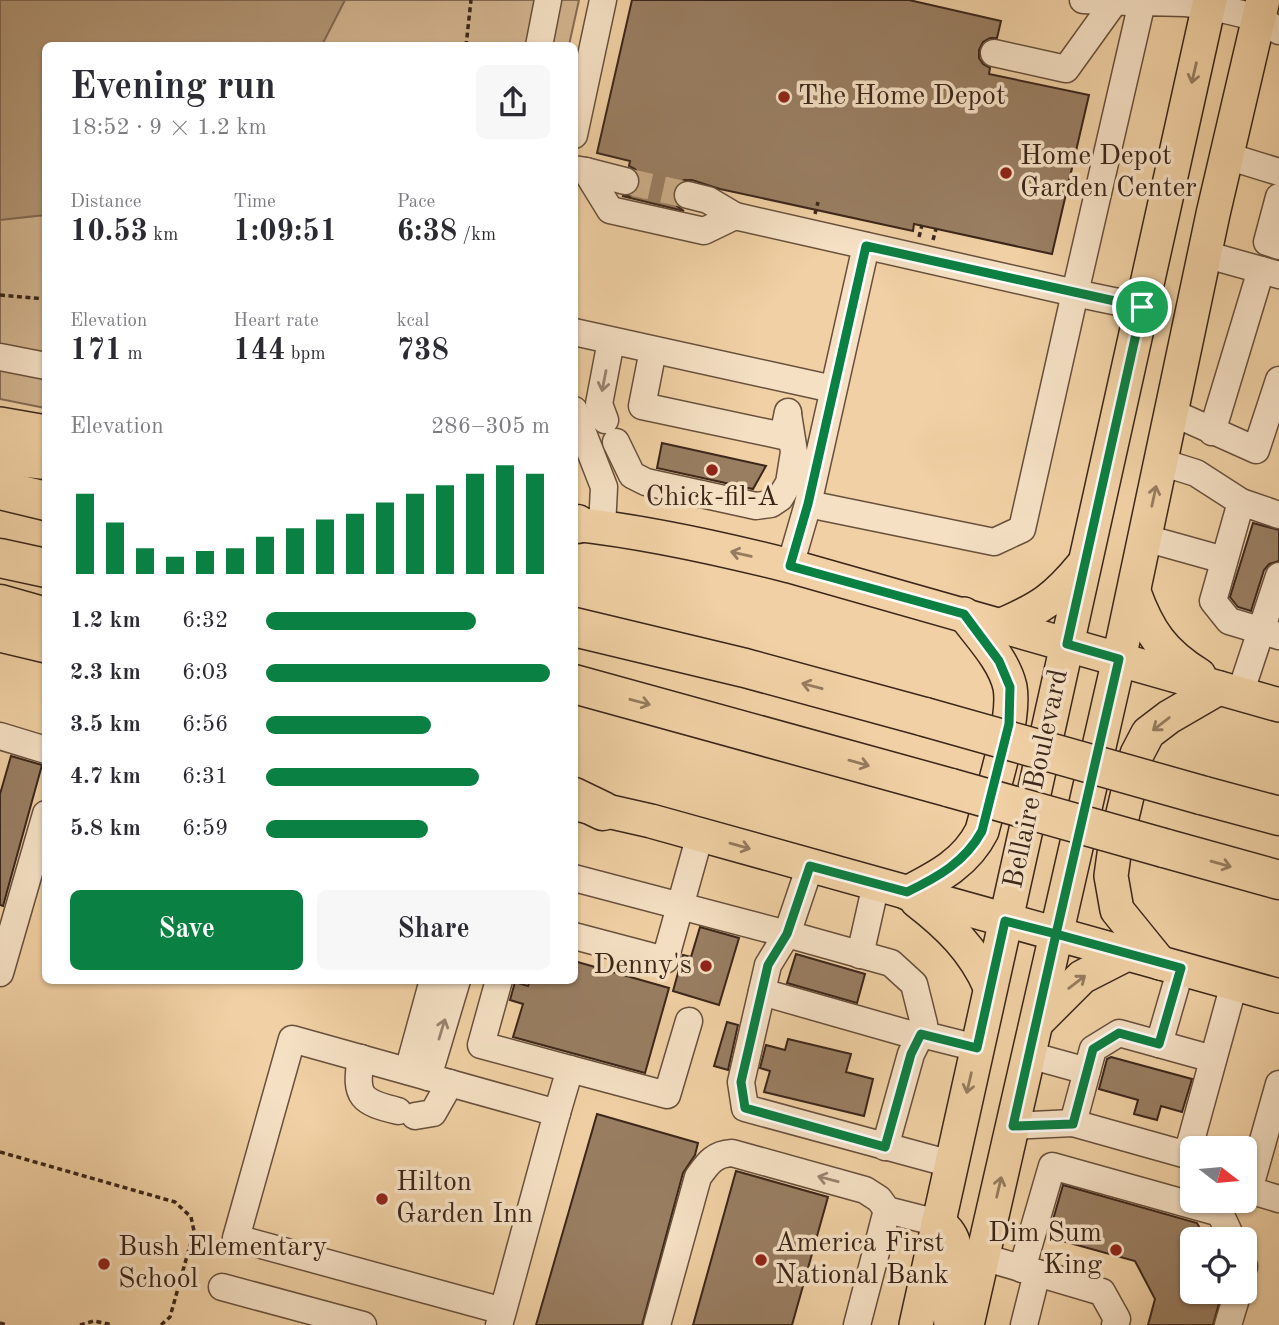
<!DOCTYPE html>
<html lang="en">
<head>
<meta charset="utf-8">
<style>
  body { margin:0; font-family:"Old Standard TT",serif; background:#f7f7f7; color:#2b2b33; height:100vh; display:flex; flex-direction:column; font-size:26px; white-space:nowrap }
  * { box-sizing:border-box; margin:0 }
  p { font-size:23px; color:#7c7c81 }
  .icon { flex:none; width:38px; height:38px; fill:none; stroke:currentColor; stroke-width:2; stroke-linecap:round; stroke-linejoin:round }
  .map { position:relative; flex:1; overflow:hidden }
  .details { position:absolute; left:42px; top:42px; width:536px; height:942px; display:flex; flex-direction:column; background:#fff; border-radius:10px; box-shadow:0 2px 5px #0004 }
  .details>* { flex:none }
  .needle { width:46px; rotate:106deg }
  .fabs { position:absolute; left:1180px; top:1136px; display:grid; gap:14px }
  .fabs a { display:grid; place-items:center; width:77px; height:77px; border-radius:10px; background:#fff; box-shadow:0 2px 5px #0004; font-size:35px }
  .pin { position:absolute; display:grid; place-items:center; width:60px; height:60px; color:#fff; margin:-30px; border:4px solid #fff; border-radius:50%; box-shadow:0 2px 7px #0007 }
  .round { display:grid; place-items:center; flex:none; width:74px; height:74px; border-radius:10px; background:#f7f7f7 }
  .head { display:flex; align-items:center; justify-content:space-between; height:119px; padding:0 28px }
  h1 { font-size:38px; font-weight:700; line-height:52px }
  .stats { display:grid; grid-template-columns:repeat(3,1fr); gap:10px; height:119px; padding:7px 28px }
  .stats div { display:grid; align-content:center }
  .stats b { font-size:30px; font-weight:700 }
  .stats small { font-size:19px; font-weight:400 }
  .stats p { font-size:19px }
  .chart { height:196px; padding:14px 28px }
  .chart p { display:flex; justify-content:space-between }
  .chart svg { width:100%; height:126px; margin-top:7px; stroke:#0b8043; stroke-width:6 }
  .button { display:flex; gap:14px; margin-top:auto; padding:14px 28px }
  .button a { flex:1; height:80px; border-radius:10px; background:#0b8043; color:#fff; font-size:28px; font-weight:700; line-height:80px; text-align:center }
  .button a+a { background:#f7f7f7; color:#2b2b33 }
  ul { padding:0 28px; list-style:none; font-size:23px }
  li { display:grid; grid-template-columns:112px 84px 1fr; align-items:center; height:52px }
  li i { height:18px; border-radius:9px; background:#0b8043 }
  .map>svg:first-child { display:block }
  .green { fill:#d1b38d; stroke:#866c54; stroke-width:2 }
  .water { fill:#b29675; stroke:#826951; stroke-width:2 }
  .building { fill:#997e62; stroke:#3b261a; stroke-width:2 }
  .lines { fill:none; stroke-linecap:round; stroke-linejoin:round }
  .minor-tunnel { stroke:#ccae88; stroke-width:26; stroke-dasharray:26 13; stroke-linecap:butt }
  .minor-casing { stroke:#68503c; stroke-width:29 }
  .major-casing { stroke:#3b261a; stroke-width:36 }
  .highway-casing { stroke:#3b261a; stroke-width:41 }
  .path { stroke:#3b261a; stroke-width:3.5; stroke-dasharray:5 3.5; stroke-linecap:butt }
  .minor { stroke:#f5e0c4; stroke-width:26 }
  .major { stroke:#f0d0a4; stroke-width:33 }
  .highway { stroke:#f0d0a4; stroke-width:38 }
  .highway-bridge-casing { stroke:#3b261a; stroke-width:41; stroke-linecap:butt }
  .highway-bridge { stroke:#f0d0a4; stroke-width:38 }
  .oneway { stroke:#967b5f }
  .oneway2 { stroke:#98836f }
  .route-casing { stroke:#fff; stroke-width:14 }
  .route { stroke:#0b8043; stroke-width:9 }
  .poi-dot { fill:#8f2418; stroke:#f5e0c4; stroke-width:2.5 }
  .labels { text-anchor:middle; dominant-baseline:central; stroke-width:7; stroke-linejoin:round; paint-order:stroke }
  .poi-label { font-size:28px; fill:#3b261a; stroke:#f5e0c4; text-anchor:start }
  .street-label { font-size:28px; fill:#3b261a; stroke:#f5e0c4 }
</style>
</head>
<body>
<div class="map">
<svg width="1279" height="1325" viewBox="0 0 1279 1325">
  <rect width="100%" height="100%" fill="#f0d0a4"/>
  <filter id="stains"><feTurbulence type="fractalNoise" baseFrequency=".00286" numOctaves="4"/><feColorMatrix values="0 0 0 0 .2 0 0 0 0 .09 0 0 0 0 .02 0 0 0 .5 -.17"/></filter>
  <radialGradient id="worn" r=".72"><stop offset=".6" stop-color="#630" stop-opacity="0"/><stop offset="1" stop-color="#630" stop-opacity=".3"/></radialGradient>
  <polygon class="green" points="0,0 579,0 569,45 46,46 45,408 0,399"/>
  <polygon class="water" points="0,0 345,0 322,45 46,46 45,215 0,220"/>
  <g class="building">
    <polygon points="632,0 909,0 1001,21 997,38 990,38 983,42 979,50 979,58 983,64 990,68 989,74 1089,95 1052,254 914,224 913,231 720,189 692,180 684,180 677,184 673,192 673,199 677,206 684,211 622,196 630,196 637,191 640,184 640,176 635,169 629,166 630,161 597,153"/>
    <polygon points="662,443 730,458 766,466 753,489 657,468"/>
    <polygon points="1253,523 1279,530 1279,561 1269,564 1264,570 1251,611 1238,607 1230,597"/>
    <polygon points="11,756 42,765 3,906 0,905 0,794"/>
    <polygon points="700,927 739,938 719,1005 673,991 683,955 691,957"/>
    <polygon points="796,954 865,974 857,1003 787,983"/>
    <polygon points="574,961 669,988 645,1073 513,1037 523,1004 510,1000 515,982 528,986 530,980 574,980"/>
    <polygon points="727,1022 738,1025 728,1070 714,1066"/>
    <polygon points="788,1039 851,1054 846,1072 873,1079 864,1116 764,1092 770,1071 760,1068 766,1045 785,1050"/>
    <polygon points="1111,1057 1192,1079 1182,1112 1161,1106 1157,1120 1134,1114 1138,1100 1099,1089 1107,1059"/>
    <polygon points="597,1114 698,1143 695,1155 683,1173 642,1325 536,1325"/>
    <polygon points="736,1171 828,1197 792,1325 693,1325"/>
    <polygon points="1063,1185 1197,1223 1206,1239 1192,1239 1192,1292 1222,1292 1213,1325 1148,1325 1155,1299 1135,1261 1048,1237"/>
  </g>
  <g class="lines">
    <polyline class="minor-tunnel" points="625,181 688,195"/>
    <g class="minor-casing">
      <g id="minor">
        <polyline points="1083,0 1130,2"/>
        <polyline points="539,46 548,0"/>
        <polyline points="994,53 1066,69 1115,1"/>
        <polyline points="574,135 603,0"/>
        <polyline points="1227,156 1279,172"/>
        <polyline points="574,169 586,171 610,210 704,231 735,216 1075,293 1022,529 994,542 808,504"/>
        <polyline points="586,171 625,181"/>
        <polyline points="688,195 708,200 735,216"/>
        <polyline points="1279,197 1267,242 1279,246"/>
        <polyline points="1204,254 1279,275"/>
        <polyline points="1142,307 1075,293 1142,2 1186,3 1209,6 1259,18 1279,31"/>
        <polyline points="574,332 833,389"/>
        <polyline points="653,350 642,406 783,436 788,412"/>
        <polyline points="0,357 46,366"/>
        <polyline points="574,410 604,487 602,527"/>
        <polyline points="1171,412 1256,450 1279,380"/>
        <polyline points="605,420 599,404 611,341"/>
        <polyline points="1212,432 1261,270"/>
        <polyline points="616,442 632,475 646,482 756,506 771,504 780,498 789,483 794,452 788,414"/>
        <polyline points="1161,462 1196,473 1241,502 1279,515"/>
        <polyline points="1241,502 1213,601 1229,621 1279,636"/>
        <polyline points="1145,538 1224,560"/>
        <polyline points="790,566 808,504 866,246"/>
        <polyline points="1240,694 1279,576"/>
        <polyline points="0,736 46,750"/>
        <polyline points="574,878 787,934 810,866"/>
        <polyline points="574,936 665,960 700,835"/>
        <polyline points="860,955 876,884"/>
        <polyline points="0,973 46,814"/>
        <polyline points="499,980 481,1045 570,1069 557,1113"/>
        <polyline points="762,992 906,1033 921,1034 911,1054 885,1147"/>
        <polyline points="1159,1044 1181,968"/>
        <polyline points="1029,1055 1087,1071"/>
        <path d="M361,1058c-7,40 1,44 37,53"/>
        <polyline points="570,1069 667,1095 689,1021"/>
        <polyline points="408,1071 433,980"/>
        <polyline points="428,1077 457,980"/>
        <polyline points="1279,1084 1249,1190 1279,1199"/>
        <polyline points="415,1116 433,1113 450,1083"/>
        <polyline points="1073,1123 1093,1049 1119,1033 1213,1059"/>
        <polyline points="1012,1126 1073,1123 1187,1155 1234,984"/>
        <polyline points="951,1164 745,1108 741,1082 768,965 787,934 891,963 914,984 924,1024 921,1034 977,1048"/>
        <polyline points="983,1257 1102,1292 1117,1319 1115,1325"/>
        <polyline points="1244,1266 1244,1267"/>
        <polyline points="1022,1269 1052,1166 1220,1213 1232,1239"/>
        <polyline points="222,1287 363,1325"/>
        <polyline points="499,1325 503,1311 236,1238 292,1039 557,1113 503,1311"/>
        <path d="M657,1325l41,-148c10,-14 16,-23 34,-24l133,37 14,9 8,11 51,13"/>
        <polyline points="857,1325 887,1210"/>
        <polyline points="1024,1325 1037,1273"/>
        <polyline points="1228,1325 1238,1292"/>
      </g>
    </g>
    <g class="major-casing">
      <g id="major">
        <polyline points="0,424 46,432"/>
        <path d="M574,524c73,8 145,24 216,42l489,139"/>
        <path d="M1134,592c14,39 29,61 65,83"/>
        <path d="M1002,625c39,-17 54,-27 81,-60"/>
        <polyline points="0,635 46,646"/>
        <polyline points="576,804 651,821 1279,996"/>
        <path d="M907,893c31,-16 59,-30 75,-62 9,-36 34,-110 28,-144 -6,-27 -30,-51 -46,-73"/>
        <path d="M917,901c31,24 57,49 73,86"/>
        <polyline points="1160,963 1117,910 1111,876 1115,847 1137,754 1148,733 1169,717 1219,688"/>
        <polyline points="1038,1021 1082,977 1127,954"/>
        <path d="M938,1223c28,19 13,46 12,73 -1,10 0,20 1,29"/>
        <polyline points="916,1325 1210,0"/>
        <polyline points="967,1325 1119,659 1213,214 1263,0"/>
      </g>
    </g>
    <g class="highway-casing">
      <g id="highway">
        <polyline points="0,455 46,460"/>
        <polyline points="0,490 46,501"/>
        <polyline points="574,524 577,524"/>
        <polyline points="0,558 46,568"/>
        <polyline points="0,604 46,617"/>
        <polyline points="574,627 745,668 925,717"/>
        <polyline points="574,684 951,788"/>
        <polyline points="1201,795 1279,816"/>
        <polyline points="574,797 603,811"/>
        <polyline points="1164,848 1279,880"/>
      </g>
    </g>
    <g class="path">
      <polyline points="466,46 471,0"/>
      <polyline points="815,214 818,202"/>
      <polyline points="919,237 922,225"/>
      <polyline points="933,240 936,229"/>
      <polyline points="0,295 46,299"/>
      <polyline points="0,1152 175,1202 191,1217 194,1231 170,1317 161,1325"/>
      <polyline points="0,1323 7,1325"/>
      <polyline points="80,1325 94,1321 113,1325"/>
    </g>
    <use href="#minor" class="minor"/>
    <use href="#major" class="major"/>
    <use href="#highway" class="highway"/>
    <g class="highway-bridge-casing">
      <g id="highway-bridge">
        <polyline points="925,717 1201,795"/>
        <polyline points="951,788 1164,848"/>
      </g>
    </g>
    <use href="#highway-bridge" class="highway-bridge"/>
  </g>
  <defs><path id="oneway-shaft" d="M-6 0H5M1.5-3L5.5 0L1.5 3" fill="none" stroke-width="1.6" stroke-linecap="round" stroke-linejoin="round" transform="scale(1.75)"/></defs>
  <g class="oneway">
    <use href="#oneway-shaft" transform="translate(1194 73) rotate(103)"/>
    <use href="#oneway-shaft" transform="translate(1154 496) rotate(-78)"/>
    <use href="#oneway-shaft" transform="translate(741 554) rotate(-167)"/>
    <use href="#oneway-shaft" transform="translate(812 686) rotate(-165)"/>
    <use href="#oneway-shaft" transform="translate(640 702) rotate(15)"/>
    <use href="#oneway-shaft" transform="translate(1161 724) rotate(142)"/>
    <use href="#oneway-shaft" transform="translate(859 763) rotate(16)"/>
    <use href="#oneway-shaft" transform="translate(740 846) rotate(16)"/>
    <use href="#oneway-shaft" transform="translate(1221 864) rotate(16)"/>
    <use href="#oneway-shaft" transform="translate(1077 982) rotate(-38)"/>
    <use href="#oneway-shaft" transform="translate(969 1083) rotate(103)"/>
    <use href="#oneway-shaft" transform="translate(999 1187) rotate(-77)"/>
  </g>
  <g class="oneway2">
    <use href="#oneway-shaft" transform="translate(604 381) rotate(101)"/>
    <use href="#oneway-shaft" transform="translate(442 1029) rotate(-73)"/>
    <use href="#oneway-shaft" transform="translate(828 1179) rotate(-165)"/>
  </g>
  <g class="lines">
    <g class="route-casing">
      <path id="route" d="M1142,307l-276,-61 -58,258 -18,62 174,48 35,47 11,26 -1,37 -27,107c-17,31 -44,46 -75,61l-97,-26 -23,68 -19,31 -27,117 4,26 140,39 26,-93 10,-20 56,14 28,-127 51,13 -43,192 60,-2 20,-75 26,-16 40,11 22,-76 -125,-34 63,-275 -52,-15 75,-337"/>
    </g>
    <use href="#route" class="route"/>
  </g>
  <g class="poi-dot">
    <circle cx="784" cy="97" r="7"/>
    <circle cx="1006" cy="173" r="7"/>
    <circle cx="712" cy="470" r="7"/>
    <circle cx="706" cy="966" r="7"/>
    <circle cx="382" cy="1199" r="7"/>
    <circle cx="1116" cy="1250" r="7"/>
    <circle cx="761" cy="1260" r="7"/>
    <circle cx="104" cy="1264" r="7"/>
  </g>
  <g class="labels">
    <g class="poi-label">
      <text x="798" y="97">The Home Depot</text>
      <text x="1020" y="157">Home Depot<tspan x="1020" dy="32">Garden Center</tspan></text>
      <text x="712" y="498" text-anchor="middle">Chick-fil-A</text>
      <text x="692" y="966" text-anchor="end">Denny's</text>
      <text x="396" y="1183">Hilton<tspan x="396" dy="32">Garden Inn</tspan></text>
      <text x="1102" y="1234" text-anchor="end">Dim Sum<tspan x="1102" dy="32">King</tspan></text>
      <text x="775" y="1244">America First<tspan x="775" dy="32">National Bank</tspan></text>
      <text x="118" y="1248">Bush Elementary<tspan x="118" dy="32">School</tspan></text>
    </g>
    <g class="street-label">
      <text transform="translate(1037 779) rotate(-78)">Bellaire Boulevard</text>
    </g>
  </g>
  <rect width="100%" height="100%" filter="url(#stains)"/>
  <rect width="100%" height="100%" fill="url(#worn)"/>
</svg>
<div class="fabs">
<a><svg class="needle" viewBox="-14 -14 28 28"><path d="M0-13l5 13h-10z" fill="#e53935"/><path d="M0 13l5-13h-10z" fill="#7c7c81"/></svg></a>
<a><svg class="icon" aria-label="locate" viewBox="0 0 24 24"><circle cx="12" cy="12" r="6"/><path d="M12 2v4M12 18v4M2 12h4M18 12h4"/></svg></a>
</div>
<div class="pin" style="left:1142px;top:307px;background:#1e9e55"><svg class="icon" aria-label="arrive" viewBox="0 0 24 24"><path d="M6 21V4h12l-3 4 3 4H6"/></svg></div>
<section class="details">
<div class="head"><div><h1>Evening run</h1><p>18:52 · 9 × 1.2 km</p></div><a class="round"><svg class="icon" aria-label="share" viewBox="0 0 24 24"><path d="M12 15V3M7 8l5-5 5 5M5 13v7h14v-7"/></svg></a></div>
<div class="stats">
<div><p>Distance</p><b>10.53<small> km</small></b></div>
<div><p>Time</p><b>1:09:51</b></div>
<div><p>Pace</p><b>6:38<small> /km</small></b></div>
</div>
<div class="stats">
<div><p>Elevation</p><b>171<small> m</small></b></div>
<div><p>Heart rate</p><b>144<small> bpm</small></b></div>
<div><p>kcal</p><b>738</b></div>
</div>
<div class="chart"><p><span>Elevation</span>286–305 m</p>
<svg viewBox="0 0 160 44" preserveAspectRatio="none"><path d="M5 44V16M15 44V26M25 44V35M35 44V38M45 44V36M55 44V35M65 44V31M75 44V28M85 44V25M95 44V23M105 44V19M115 44V16M125 44V13M135 44V9M145 44V6M155 44V9"/></svg>
</div>
<ul>
<li><b>1.2 km</b>6:32<i style="width:74%"></i></li>
<li><b>2.3 km</b>6:03<i style="width:100%"></i></li>
<li><b>3.5 km</b>6:56<i style="width:58%"></i></li>
<li><b>4.7 km</b>6:31<i style="width:75%"></i></li>
<li><b>5.8 km</b>6:59<i style="width:57%"></i></li>
</ul>
<div class="button"><a>Save</a><a>Share</a></div>
</section>
</div>
</body>
</html>
